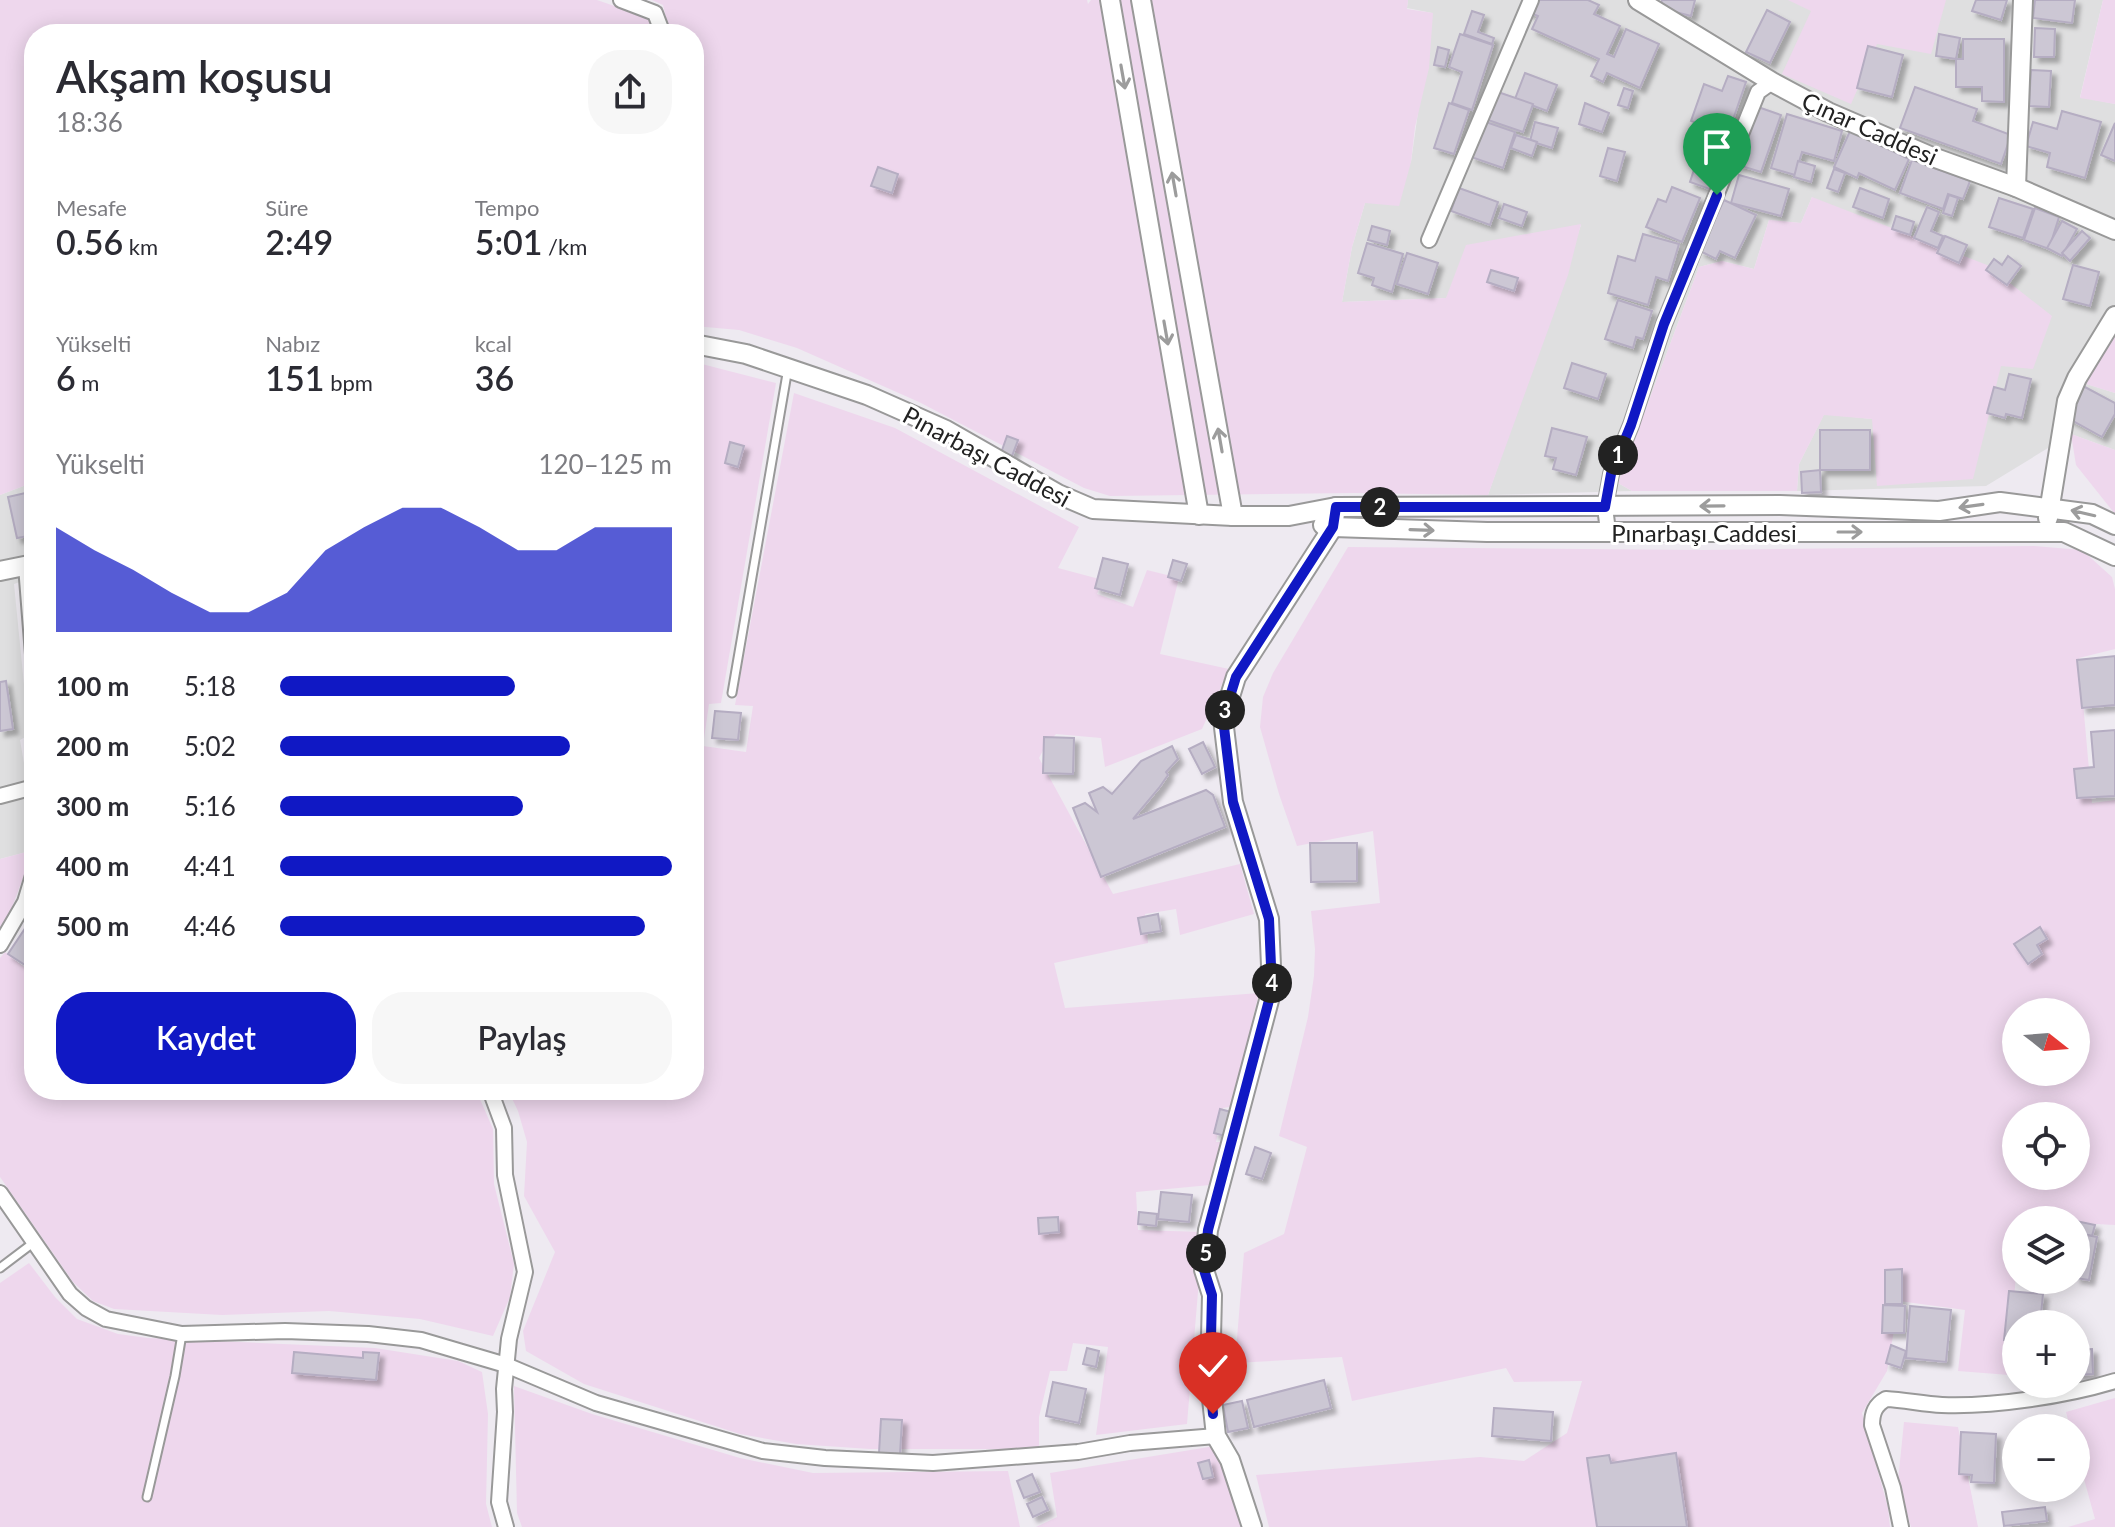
<!DOCTYPE html>
<html lang="tr">
<head>
<meta charset="utf-8">
<style>
  body { margin:0; font-family:Lato,sans-serif; background:#f7f7f7; color:#2b2b33; height:100vh; display:flex; flex-direction:column; font-size:30px; white-space:nowrap }
  * { box-sizing:border-box; margin:0 }
  p { font-size:26px; color:#7c7c81 }
  .icon { flex:none; width:44px; height:44px; fill:none; stroke:currentColor; stroke-width:2; stroke-linecap:round; stroke-linejoin:round }
  .map { position:relative; flex:1; overflow:hidden }
  .drawer { position:absolute; left:24px; top:24px; width:680px; height:1076px; display:flex; flex-direction:column; background:#fff; border-radius:32px; box-shadow:0 4px 20px #0003 }
  .drawer>* { flex:none }
  .needle { width:52px; rotate:107deg }
  .tools { position:absolute; left:2002px; top:998px; display:grid; gap:16px }
  .tools a { display:grid; place-items:center; width:88px; height:88px; border-radius:50%; background:#fff; box-shadow:0 4px 20px #0003; font-size:40px }
  .pin { position:absolute; display:grid; place-items:center; width:68px; height:68px; color:#fff; margin:-82px -34px; border-radius:50% 50% 50% 0; rotate:-45deg; box-shadow:0 0 8px #0007 }
  .pin .icon { rotate:45deg }
  .km { position:absolute; width:40px; height:40px; margin:-20px; border-radius:50%; background:#222; color:#fff; font-size:22px; line-height:40px; text-align:center }
  .round { display:grid; place-items:center; flex:none; width:84px; height:84px; border-radius:32px; background:#f7f7f7 }
  .headline { display:flex; align-items:center; justify-content:space-between; height:136px; padding:0 32px }
  h1 { font-size:44px; font-weight:600; line-height:60px }
  .figures { display:grid; grid-template-columns:repeat(3,1fr); gap:12px; height:136px; padding:8px 32px }
  .figures div { display:grid; align-content:center }
  .figures b { font-size:34px; font-weight:600 }
  .figures small { font-size:22px; font-weight:400 }
  .figures p { font-size:22px }
  .chart { height:224px; padding:16px 32px }
  .chart p { display:flex; justify-content:space-between }
  .chart svg { width:100%; height:144px; margin-top:8px; fill:#1018c4; opacity:.7 }
  .cta { display:flex; gap:16px; margin-top:auto; padding:16px 32px }
  .cta a { flex:1; height:92px; border-radius:32px; background:#1018c4; color:#fff; font-size:32px; font-weight:600; line-height:92px; text-align:center }
  .cta a+a { background:#f7f7f7; color:#2b2b33 }
  ul { padding:0 32px; list-style:none; font-size:26px }
  li { display:grid; grid-template-columns:128px 96px 1fr; align-items:center; height:60px }
  li i { height:20px; border-radius:10px; background:#1018c4 }
  .map>svg:first-child { display:block }
  .residential { fill:#dfdfe0 }
  .farmland { fill:#eed7ed; fill-rule:evenodd }
  .building { fill:#ccc7d4; stroke:#b5adc2; stroke-width:2; filter:url(#shadow) }
  .lines { fill:none; stroke-linecap:round; stroke-linejoin:round }
  .service-casing { stroke:#999; stroke-width:11 }
  .minor-casing { stroke:#999; stroke-width:18 }
  .tertiary-casing { stroke:#999; stroke-width:22 }
  .service { stroke:#fff; stroke-width:7 }
  .minor { stroke:#fff; stroke-width:14 }
  .tertiary { stroke:#fff; stroke-width:18 }
  .oneway { stroke:#9c9c9c }
  .route-casing { stroke:#fff; stroke-width:16 }
  .route { stroke:#1018c4; stroke-width:10 }
  .labels { text-anchor:middle; dominant-baseline:central; stroke-width:6; stroke-linejoin:round; paint-order:stroke }
  .street-label { font-size:24px; fill:#222; stroke:#fff }
</style>
</head>
<body>
<div class="map">
<svg width="2115" height="1527" viewBox="0 0 2115 1527">
  <defs>
    <filter id="shadow"><feDropShadow dx="5" dy="5" stdDeviation="2" flood-color="#0004"/></filter>
  </defs>
  <rect width="100%" height="100%" fill="#eeeaf1"/>
  <g class="residential">
    <polygon points="1408,0 2103,0 2080,97 2115,104 2115,333 2087,384 2115,393 2115,450 2071,434 1986,486 1797,491 1799,464 1824,414 1872,419 1973,479 1812,197 1801,223 1769,220 1754,269 1722,261 1699,267 1618,483 1632,491 1488,495 1581,225 1446,298 1342,302 1352,247 1365,203 1411,162 1432,13 1407,8"/>
    <polygon points="34,482 34,577 14,584 29,735 20,740 26,775 30,851 0,859 0,495"/>
  </g>
  <g class="farmland">
    <polygon points="0,0 597,0 649,18 657,34 34,34 34,482 0,495"/>
    <polygon points="652,0 1087,0 1088,4 1091,0 1408,0 1407,9 1433,13 1429,68 1415,127 1411,162 1399,206 1365,203 1352,247 1342,302 1446,298 1466,245 1581,224 1568,275 1488,495 1354,493 1110,496 1084,488 919,402 797,348 739,330 694,326 694,34 670,34 663,5"/>
    <polygon points="1788,0 1946,0 1931,54 1877,44 1851,104 1782,74 1811,11"/>
    <polygon points="2103,0 2115,0 2115,104 2080,98"/>
    <polygon points="1812,197 1987,265 2052,316 2033,369 2001,366 1973,479 1877,486 1872,419 1824,415 1799,464 1797,491 1632,491 1618,483 1699,267 1722,261 1754,269 1769,220 1801,223"/>
    <polygon points="2115,333 2115,393 2086,384"/>
    <polygon points="694,362 776,383 721,703 709,704 703,746 746,752 753,706 735,705 794,393 895,428 1079,527 1058,568 1103,580 1097,594 1133,607 1147,570 1179,578 1160,654 1229,669 1202,729 1105,767 1101,738 1056,734 1046,745 1039,758 1113,894 1240,864 1254,914 1180,935 1176,909 1145,914 1148,943 1054,963 1065,1008 1259,993 1252,1021 1236,1106 1223,1108 1216,1142 1222,1142 1210,1185 1136,1192 1138,1230 1203,1232 1187,1424 1096,1435 1108,1347 1073,1343 1067,1371 1050,1371 1039,1417 1039,1449 870,1449 796,1444 740,1434 584,1384 526,1351 523,1331 555,1252 524,1196 527,1142 518,1111 508,1090 694,1090"/>
    <polygon points="2071,434 2115,450 2115,514 2076,465"/>
    <path d="M2034,546l48,4 30,27 3,12v60l-36,9 13,145 23,-3v425l-39,-2v-3h-60v52l-7,103 -51,-4 7,-61 -66,-9 -12,70 -25,42 26,95 2,19h-621l-13,-52 224,-18 44,4 43,-28 15,-52 -68,1 -8,-14 -154,33 -10,-44 -107,6 9,-110 40,-19 23,-87 -28,-11 29,-119 6,-41 1,-27 -4,-38 69,-8 -7,-72 -76,15 -18,-52 -19,-67 3,-30 10,-24 75,-126 355,3zM2016,1012h60v60h-60zM2016,1116h60v60h-60z"/>
    <polygon points="30,851 29,862 6,923 0,930 0,859"/>
    <polygon points="5,952 34,975 34,1090 476,1090 493,1129 494,1184 514,1264 510,1297 493,1336 420,1319 329,1311 222,1315 114,1309 93,1301 73,1282 0,1177 0,958"/>
    <polygon points="29,1263 55,1297 77,1319 118,1334 148,1338 375,1348 458,1361 482,1372 488,1414 486,1504 492,1527 0,1527 0,1283"/>
    <polygon points="514,1386 592,1414 740,1458 813,1473 1008,1471 1020,1527 522,1527 517,1513"/>
    <polygon points="2115,1398 2115,1527 2068,1527 2095,1519 2076,1450 2076,1428 2070,1428 2066,1412"/>
    <polygon points="1904,1422 1958,1427 1978,1527 1911,1527 1898,1481"/>
    <polygon points="1221,1445 1247,1527 1036,1527 1057,1517 1050,1473"/>
  </g>
  <g class="building">
    <polygon points="1531,0 1588,0 1599,5 1594,14 1620,26 1607,54 1614,57 1626,29 1659,44 1640,88 1607,73 1603,82 1591,76 1599,59 1532,29 1538,16 1526,11"/>
    <polygon points="1662,0 1695,0 1691,16 1660,8"/>
    <polygon points="1976,0 2007,0 2001,20 1972,11"/>
    <polygon points="2035,0 2075,0 2072,23 2033,18"/>
    <polygon points="1767,10 1790,22 1770,63 1746,52"/>
    <polygon points="1472,11 1484,15 1478,32 1494,38 1492,44 1464,34"/>
    <polygon points="2035,28 2055,29 2054,57 2034,57"/>
    <polygon points="1460,34 1493,45 1472,110 1452,103 1462,72 1449,67"/>
    <polygon points="1939,34 1960,38 1956,59 1936,56"/>
    <polygon points="1963,39 2004,39 2004,102 1982,101 1982,87 1956,87 1956,59 1963,59"/>
    <polygon points="1868,46 1903,55 1892,97 1857,88"/>
    <polygon points="1438,47 1449,50 1445,67 1434,65"/>
    <polygon points="2031,70 2051,71 2049,107 2029,106"/>
    <polygon points="1525,73 1557,85 1547,111 1515,99"/>
    <polygon points="1728,76 1746,82 1728,134 1691,121 1704,84 1722,91"/>
    <polygon points="1915,87 1977,109 1973,121 2011,135 2001,164 1900,128"/>
    <polygon points="1624,88 1633,91 1628,108 1618,105"/>
    <polygon points="1495,91 1533,104 1523,132 1485,119"/>
    <polygon points="1449,103 1469,110 1454,154 1434,148"/>
    <polygon points="1585,103 1609,113 1602,132 1579,124"/>
    <polygon points="1758,107 1781,115 1761,172 1738,165"/>
    <polygon points="2062,111 2101,122 2085,178 2047,167 2050,153 2026,146 2033,122 2057,129"/>
    <polygon points="1787,114 1842,131 1834,161 1802,152 1795,175 1771,168"/>
    <polygon points="1483,121 1515,132 1503,168 1471,157"/>
    <polygon points="1535,122 1558,128 1552,148 1530,141"/>
    <polygon points="2115,123 2115,161 2101,155"/>
    <polygon points="1850,131 1909,159 1895,190 1859,173 1857,178 1834,167"/>
    <polygon points="1516,135 1537,142 1532,156 1511,148"/>
    <polygon points="1702,145 1725,153 1712,190 1690,182"/>
    <polygon points="1608,148 1625,152 1617,181 1600,176"/>
    <polygon points="1912,160 1970,181 1963,199 1948,194 1943,209 1900,193"/>
    <polygon points="1798,161 1815,166 1811,182 1794,177"/>
    <polygon points="878,167 898,174 892,193 871,186"/>
    <polygon points="1834,169 1845,173 1838,192 1827,188"/>
    <polygon points="1739,175 1789,189 1781,216 1731,203"/>
    <polygon points="1672,187 1700,198 1682,242 1646,227 1658,199 1666,202"/>
    <polygon points="1459,188 1498,202 1490,225 1451,211"/>
    <polygon points="1860,188 1889,199 1883,218 1853,207"/>
    <polygon points="1949,195 1958,198 1952,216 1943,213"/>
    <polygon points="1999,198 2033,209 2023,238 1989,227"/>
    <polygon points="1724,200 1756,215 1735,258 1720,251 1716,259 1700,251"/>
    <polygon points="1504,204 1527,212 1522,226 1499,218"/>
    <polygon points="1927,207 1939,212 1931,231 1943,236 1938,248 1914,238"/>
    <polygon points="2035,208 2059,217 2049,249 2024,240"/>
    <polygon points="1896,216 1914,222 1910,235 1892,229"/>
    <polygon points="2062,221 2077,229 2062,256 2047,248"/>
    <polygon points="1372,226 1390,231 1387,245 1368,240"/>
    <polygon points="2082,231 2090,238 2070,261 2062,253"/>
    <polygon points="1643,234 1679,244 1668,281 1656,277 1648,305 1608,293 1618,256 1635,261"/>
    <polygon points="1945,236 1967,245 1959,263 1937,253"/>
    <polygon points="1367,243 1403,254 1392,292 1372,285 1374,278 1358,273"/>
    <polygon points="1407,253 1438,263 1428,294 1397,284"/>
    <polygon points="2008,256 2021,266 2007,285 1986,270 1994,259 2002,265"/>
    <polygon points="2073,265 2099,272 2090,306 2063,299"/>
    <polygon points="1491,270 1518,278 1514,291 1487,282"/>
    <polygon points="1618,300 1652,311 1643,339 1636,337 1633,348 1605,339"/>
    <polygon points="1572,363 1606,374 1598,399 1564,388"/>
    <polygon points="2009,374 2031,379 2022,418 2006,414 2005,418 1987,413 1994,387 2005,390"/>
    <polygon points="2083,386 2115,403 2115,414 2102,437 2066,417"/>
    <polygon points="1552,428 1587,437 1576,475 1553,469 1556,458 1545,456"/>
    <rect x="1820" y="430" width="50" height="40"/>
    <polygon points="1007,436 1018,440 1012,456 1001,453"/>
    <polygon points="730,442 744,446 738,467 725,463"/>
    <polygon points="1820,470 1821,492 1802,493 1801,472"/>
    <polygon points="34,491 34,535 17,538 8,497"/>
    <polygon points="1103,558 1128,564 1120,595 1095,588"/>
    <polygon points="1173,560 1187,564 1181,581 1168,577"/>
    <polygon points="2115,656 2115,705 2082,708 2077,660"/>
    <polygon points="6,681 13,729 0,731 0,682"/>
    <polygon points="715,711 741,713 738,740 712,738"/>
    <polygon points="2115,730 2115,796 2077,798 2074,769 2094,767 2091,732"/>
    <polygon points="1044,737 1074,738 1073,774 1043,773"/>
    <polygon points="1203,742 1215,767 1202,774 1189,749"/>
    <polygon points="1172,746 1178,759 1166,772 1168,775 1159,788 1133,819 1206,790 1213,795 1225,827 1101,877 1073,808 1085,803 1097,812 1089,793 1103,787 1112,794 1141,761"/>
    <polygon points="1310,843 1357,843 1357,881 1311,882"/>
    <polygon points="1158,914 1161,931 1141,934 1138,918"/>
    <polygon points="28,924 34,928 34,950 25,965 8,954"/>
    <polygon points="2040,927 2047,939 2037,945 2042,954 2028,964 2014,944"/>
    <polygon points="1220,1109 1231,1112 1225,1136 1214,1133"/>
    <polygon points="1255,1147 1271,1153 1262,1179 1246,1174"/>
    <polygon points="1161,1192 1192,1195 1189,1222 1158,1219"/>
    <polygon points="1139,1212 1157,1214 1156,1226 1138,1224"/>
    <polygon points="1058,1217 1059,1232 1039,1234 1038,1218"/>
    <polygon points="2076,1221 2095,1225 2092,1236 2076,1232"/>
    <polygon points="2076,1233 2097,1237 2089,1280 2076,1278"/>
    <polygon points="1902,1269 1902,1304 1885,1304 1885,1270"/>
    <polygon points="2009,1291 2043,1294 2040,1324 2016,1324 2016,1341 2004,1340"/>
    <polygon points="1883,1305 1905,1306 1904,1333 1882,1333"/>
    <polygon points="1910,1306 1951,1310 1946,1362 1906,1358"/>
    <polygon points="1891,1345 1906,1351 1901,1368 1886,1363"/>
    <polygon points="1087,1348 1099,1351 1096,1367 1083,1364"/>
    <polygon points="2092,1349 2093,1374 2076,1375 2076,1350"/>
    <polygon points="294,1352 363,1358 363,1352 379,1353 376,1380 292,1373"/>
    <polygon points="1324,1380 1331,1408 1254,1427 1247,1400"/>
    <polygon points="1053,1382 1086,1389 1079,1423 1046,1416"/>
    <polygon points="1242,1401 1248,1428 1228,1432 1223,1405"/>
    <polygon points="1494,1408 1553,1412 1551,1441 1492,1436"/>
    <polygon points="881,1419 902,1420 900,1454 879,1453"/>
    <polygon points="1961,1432 1996,1434 1994,1483 1971,1482 1972,1475 1959,1474"/>
    <polygon points="1676,1453 1687,1527 1597,1527 1587,1458 1609,1455 1611,1463"/>
    <polygon points="1209,1460 1213,1477 1203,1479 1198,1463"/>
    <polygon points="1032,1474 1040,1492 1024,1498 1017,1481"/>
    <polygon points="1042,1497 1048,1510 1033,1517 1027,1504"/>
    <polygon points="2045,1507 2047,1521 2004,1526 2002,1512"/>
  </g>
  <g class="lines">
    <g class="service-casing">
      <g id="service">
        <polyline points="732,693 788,368"/>
        <polyline points="0,1268 33,1243"/>
        <polyline points="147,1497 175,1376 182,1334"/>
      </g>
    </g>
    <g class="minor-casing">
      <g id="minor">
        <polyline points="621,0 655,13 663,34"/>
        <polyline points="1429,240 1531,0"/>
        <polyline points="1608,531 1605,507 1611,474 1631,425 1664,324 1758,92 1772,82"/>
        <polyline points="26,566 34,667"/>
        <polyline points="0,796 34,787"/>
        <polyline points="0,945 25,902 34,872"/>
        <polyline points="490,1090 504,1128 505,1175 525,1272 509,1339 504,1389 505,1412 499,1502 506,1527"/>
        <polyline points="0,1193 70,1294 86,1308 106,1319 182,1334 285,1331 368,1334 421,1340 506,1365 596,1403 763,1451 825,1458 933,1463 1078,1452 1130,1443 1216,1436"/>
        <path d="M1901,1527l-8,-39 -21,-63c0,-12 3,-20 14,-26 19,1 37,5 56,6 51,2 124,-9 173,-24"/>
      </g>
    </g>
    <g class="tertiary-casing">
      <g id="tertiary">
        <polyline points="1110,0 1199,515"/>
        <polyline points="1141,0 1233,516"/>
        <polyline points="1638,0 1772,82 1828,112 1930,156 2016,187 2115,230"/>
        <polyline points="2016,187 2023,0"/>
        <polyline points="694,344 746,354 867,395 946,430 1058,494 1093,509 1233,516 1289,516 1336,507 1780,505 1939,511 2000,502 2092,514 2115,525"/>
        <polyline points="2048,518 2067,401 2077,378 2115,316"/>
        <polyline points="1323,525 1333,527 1487,532 2064,532 2115,556"/>
        <polyline points="0,571 34,564"/>
        <polyline points="1252,1527 1230,1460 1216,1436 1210,1380 1212,1295 1204,1270 1208,1230 1272,989 1269,919 1233,802 1223,719 1236,677 1333,527 1336,507"/>
      </g>
    </g>
    <use href="#service" class="service"/>
    <use href="#minor" class="minor"/>
    <use href="#tertiary" class="tertiary"/>
  </g>
  <defs><path id="oneway-shaft" d="M-6 0H5M1.5-3L5.5 0L1.5 3" fill="none" stroke-width="1.6" stroke-linecap="round" stroke-linejoin="round" transform="scale(2)"/></defs>
  <g class="oneway">
    <use href="#oneway-shaft" transform="translate(1123 77) rotate(80)"/>
    <use href="#oneway-shaft" transform="translate(1174 184) rotate(-100)"/>
    <use href="#oneway-shaft" transform="translate(1166 333) rotate(80)"/>
    <use href="#oneway-shaft" transform="translate(1220 440) rotate(-100)"/>
    <use href="#oneway-shaft" transform="translate(1712 506) rotate(179)"/>
    <use href="#oneway-shaft" transform="translate(1971 506) rotate(172)"/>
    <use href="#oneway-shaft" transform="translate(2083 513) rotate(-167)"/>
    <use href="#oneway-shaft" transform="translate(1422 530) rotate(2)"/>
    <use href="#oneway-shaft" transform="translate(1850 532)"/>
  </g>
  <g class="lines">
    <g class="route-casing">
      <polyline id="route" points="1213,1414 1210,1380 1212,1295 1204,1270 1208,1230 1272,989 1269,919 1233,802 1223,719 1236,677 1333,527 1336,507 1605,507 1611,474 1631,425 1664,324 1717,195"/>
    </g>
    <use href="#route" class="route"/>
  </g>
  <g class="labels">
    <g class="street-label">
      <text transform="translate(1870 128) rotate(24)">Çınar Caddesi</text>
      <text transform="translate(987 456) rotate(28)">Pınarbaşı Caddesi</text>
      <text x="1704" y="532">Pınarbaşı Caddesi</text>
    </g>
  </g>
</svg>
<div class="tools">
<a><svg class="needle" viewBox="-14 -14 28 28"><path d="M0-13l5 13h-10z" fill="#e53935"/><path d="M0 13l5-13h-10z" fill="#7c7c81"/></svg></a>
<a><svg class="icon" aria-label="locate" viewBox="0 0 24 24"><circle cx="12" cy="12" r="6"/><path d="M12 2v4M12 18v4M2 12h4M18 12h4"/></svg></a>
<a><svg class="icon" aria-label="layers" viewBox="0 0 24 24"><path d="M12 4l9 5-9 5-9-5zM3 14l9 5 9-5"/></svg></a>
<a>+</a>
<a>−</a>
</div>
<div class="pin" style="left:1717px;top:195px;background:#1e9e55"><svg class="icon" aria-label="arrive" viewBox="0 0 24 24"><path d="M6 21V4h12l-3 4 3 4H6"/></svg></div>
<div class="pin" style="left:1213px;top:1414px;background:#d93025"><svg class="icon" aria-label="check" viewBox="0 0 24 24"><path d="M5 12l5 5 9-10"/></svg></div>
<b class="km" style="left:1618px;top:455px">1</b>
<b class="km" style="left:1380px;top:507px">2</b>
<b class="km" style="left:1225px;top:710px">3</b>
<b class="km" style="left:1272px;top:983px">4</b>
<b class="km" style="left:1206px;top:1253px">5</b>
<section class="drawer">
<div class="headline"><div><h1>Akşam koşusu</h1><p>18:36</p></div><a class="round"><svg class="icon" aria-label="share" viewBox="0 0 24 24"><path d="M12 15V3M7 8l5-5 5 5M5 13v7h14v-7"/></svg></a></div>
<div class="figures">
<div><p>Mesafe</p><b>0.56<small> km</small></b></div>
<div><p>Süre</p><b>2:49</b></div>
<div><p>Tempo</p><b>5:01<small> /km</small></b></div>
</div>
<div class="figures">
<div><p>Yükselti</p><b>6<small> m</small></b></div>
<div><p>Nabız</p><b>151<small> bpm</small></b></div>
<div><p>kcal</p><b>36</b></div>
</div>
<div class="chart"><p><span>Yükselti</span>120–125 m</p>
<svg viewBox="0 0 160 44" preserveAspectRatio="none"><path d="M0 44V12L10 19L20 25L30 32L40 38L50 38L60 32L70 19L80 12L90 6L100 6L110 12L120 19L130 19L140 12L150 12L160 12V44z"/></svg>
</div>
<ul>
<li><b>100 m</b>5:18<i style="width:60%"></i></li>
<li><b>200 m</b>5:02<i style="width:74%"></i></li>
<li><b>300 m</b>5:16<i style="width:62%"></i></li>
<li><b>400 m</b>4:41<i style="width:100%"></i></li>
<li><b>500 m</b>4:46<i style="width:93%"></i></li>
</ul>
<div class="cta"><a>Kaydet</a><a>Paylaş</a></div>
</section>
</div>
</body>
</html>
